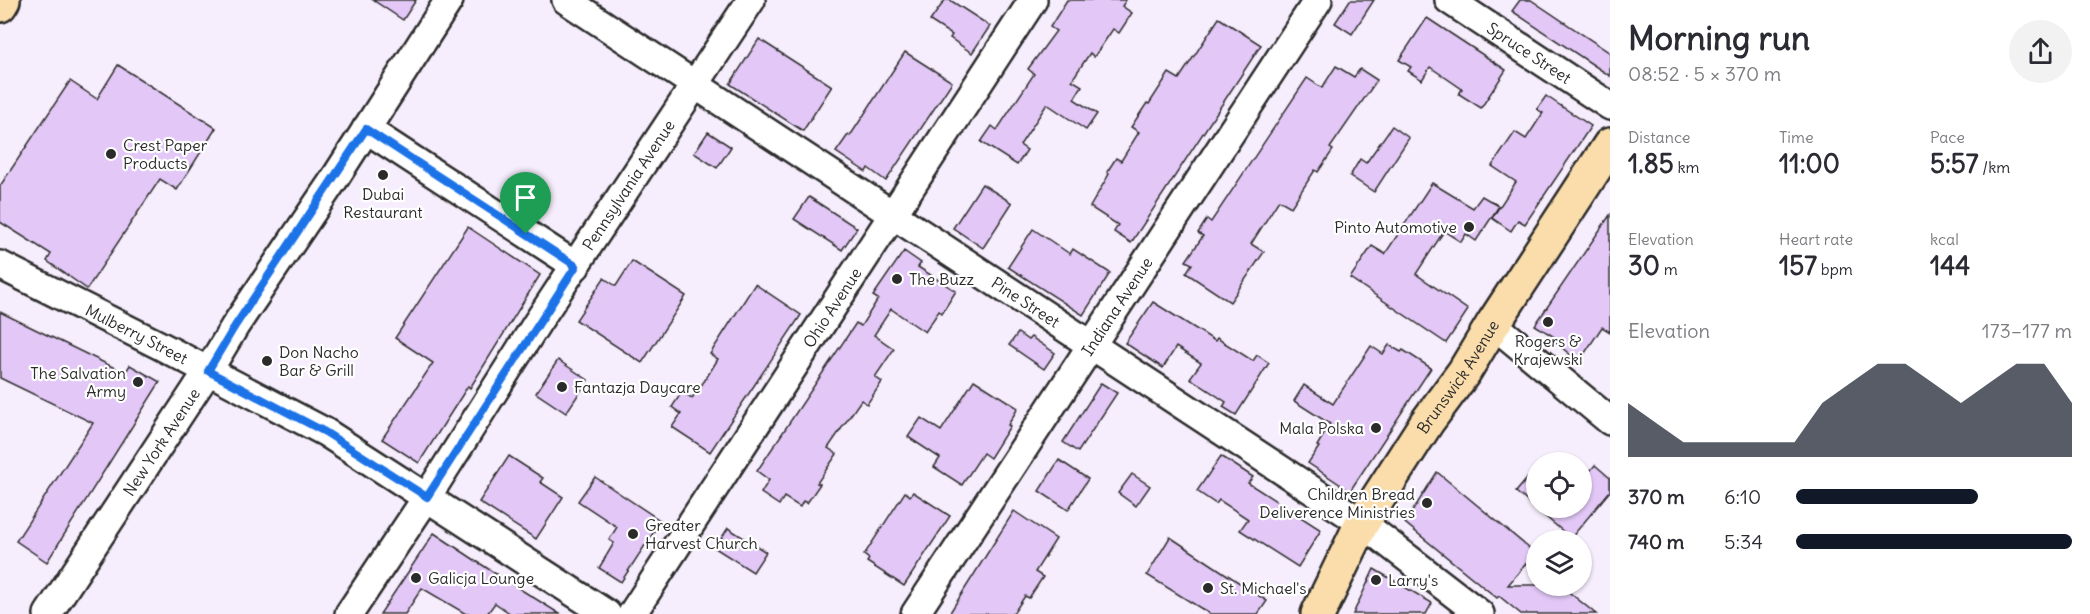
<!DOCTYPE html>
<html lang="en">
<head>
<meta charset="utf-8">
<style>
  body { margin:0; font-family:Delius,sans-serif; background:#f2f2f3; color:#2b2b33; height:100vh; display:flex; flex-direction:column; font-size:22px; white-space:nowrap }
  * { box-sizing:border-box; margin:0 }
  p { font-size:20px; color:#7c7c81 }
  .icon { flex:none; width:33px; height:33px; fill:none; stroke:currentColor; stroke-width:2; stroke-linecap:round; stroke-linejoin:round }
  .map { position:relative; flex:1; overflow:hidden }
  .drawer { display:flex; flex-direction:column; background:#fff; width:480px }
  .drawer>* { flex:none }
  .fabs { position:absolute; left:1526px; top:452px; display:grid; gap:12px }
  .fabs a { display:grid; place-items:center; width:66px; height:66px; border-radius:50%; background:#fff; box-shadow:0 2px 4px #0004; font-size:30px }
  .pin { position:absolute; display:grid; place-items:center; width:51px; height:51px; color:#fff; margin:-62px -26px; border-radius:50% 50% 50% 0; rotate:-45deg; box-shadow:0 0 6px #0007 }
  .pin .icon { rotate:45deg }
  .round { display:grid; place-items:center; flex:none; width:63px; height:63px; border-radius:32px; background:#f2f2f3 }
  .headline { display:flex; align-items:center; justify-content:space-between; height:102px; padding:0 18px }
  h1 { font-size:33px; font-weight:700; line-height:45px }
  .metrics { display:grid; grid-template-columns:repeat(3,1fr); gap:9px; height:102px; padding:6px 18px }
  .metrics div { display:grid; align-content:center }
  .metrics b { font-size:26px; font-weight:700 }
  .metrics small { font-size:16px; font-weight:400 }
  .metrics p { font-size:16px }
  .chart { height:168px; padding:12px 18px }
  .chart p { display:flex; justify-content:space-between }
  .chart svg { width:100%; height:108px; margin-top:6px; fill:#111827; opacity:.7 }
  ul { padding:0 18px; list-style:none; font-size:20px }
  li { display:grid; grid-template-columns:96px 72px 1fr; align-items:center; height:45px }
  li i { height:15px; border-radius:8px; background:#111827 }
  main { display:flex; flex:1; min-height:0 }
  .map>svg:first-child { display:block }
  .building { fill:#e3c8f7; stroke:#2b2b2b; stroke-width:1.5 }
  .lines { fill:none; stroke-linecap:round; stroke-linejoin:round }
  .minor-casing { stroke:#2b2b2b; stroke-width:32 }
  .major-casing { stroke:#2b2b2b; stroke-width:38 }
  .highway-casing { stroke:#2b2b2b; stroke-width:38 }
  .minor { stroke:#fff; stroke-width:27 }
  .major { stroke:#faddab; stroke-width:33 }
  .highway { stroke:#faddab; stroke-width:33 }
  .route-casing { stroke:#fff; stroke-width:12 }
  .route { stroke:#1a73e8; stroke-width:8 }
  .poi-dot { fill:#2b2b2b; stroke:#fff; stroke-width:2 }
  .labels { text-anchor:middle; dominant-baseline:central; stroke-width:4.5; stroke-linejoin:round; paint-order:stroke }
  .street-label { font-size:16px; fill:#2b2b2b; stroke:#fff }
  .poi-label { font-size:16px; fill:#2b2b2b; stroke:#fff; text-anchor:start }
</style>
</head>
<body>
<main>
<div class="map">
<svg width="1610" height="614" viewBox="0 0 1610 614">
  <rect width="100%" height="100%" fill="#f7eefd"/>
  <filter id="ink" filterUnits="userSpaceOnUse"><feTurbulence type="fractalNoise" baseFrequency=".0167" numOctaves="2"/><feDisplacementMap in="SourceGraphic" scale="12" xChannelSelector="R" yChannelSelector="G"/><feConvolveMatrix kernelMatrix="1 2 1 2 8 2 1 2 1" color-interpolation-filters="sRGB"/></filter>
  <g filter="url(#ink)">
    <g class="building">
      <polygon points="373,0 416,0 403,20"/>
      <polygon points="945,0 950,0 990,26 972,53 950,38 952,35 930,21"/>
      <polygon points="1067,0 1126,0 1122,6 1132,13 1119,33 1113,29 1094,57 1090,53 1072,80 1082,86 1074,99 1097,114 1086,130 1047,104 1020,145 1027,150 1017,165 981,142 992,126 997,130 1034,74 1028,69 1056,31 1050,27"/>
      <polygon points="1350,0 1374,0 1352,34 1335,23"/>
      <polygon points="1520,0 1531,0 1610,53 1610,76 1512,11"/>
      <polygon points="1219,18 1261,45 1131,243 1114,232 1118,225 1090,207 1109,174 1107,172 1116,158 1121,161 1139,132 1131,127 1147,103 1149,104 1169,73 1179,79"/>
      <polygon points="1427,18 1506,70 1481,108 1459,94 1462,89 1430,67 1422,80 1408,71 1411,67 1399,60"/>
      <polygon points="759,39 832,86 803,131 730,84"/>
      <polygon points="905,52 952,82 886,181 868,168 866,172 836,152 848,135 850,136"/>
      <polygon points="118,65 216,128 177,190 160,179 87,289 47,261 51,254 0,222 0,186 70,81 97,99"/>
      <polygon points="1336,66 1354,77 1360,69 1377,80 1330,148 1333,150 1318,172 1315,170 1291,207 1279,200 1251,244 1264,252 1230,302 1186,273 1192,264 1186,261 1203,236 1198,233 1207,219 1211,222 1307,78 1322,88"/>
      <polygon points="1546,96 1591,126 1525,224 1518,220 1511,231 1492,218 1516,182 1492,166 1515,132 1526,139 1543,113 1537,109"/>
      <polygon points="1392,126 1409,138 1374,192 1350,176 1360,159 1366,163"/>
      <polygon points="708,132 731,147 717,168 694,153"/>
      <polygon points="1432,183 1473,208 1482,196 1499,206 1476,241 1466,234 1461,242 1444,231 1416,274 1468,310 1446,343 1350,278 1372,246 1385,254"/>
      <polygon points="982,184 1012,203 983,248 953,228"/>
      <polygon points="809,197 857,228 842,250 794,219"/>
      <polygon points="1610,215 1610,332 1602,327 1579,362 1554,341 1556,338 1535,325"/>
      <polygon points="468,227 540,275 470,388 468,386 419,463 382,439 433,363 395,338"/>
      <polygon points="1033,229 1070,254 1073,249 1110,273 1083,315 1008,267"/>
      <polygon points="904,251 921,263 918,267 956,291 942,313 939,311 925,332 891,309 874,335 894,349 875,377 882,382 867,404 861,400 828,448 837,454 817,483 820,484 807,503 803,501 800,507 784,497 779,505 761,493 769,480 757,471 856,323 861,326 878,299 873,296"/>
      <polygon points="632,261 686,296 642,363 576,320 604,278 616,286"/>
      <polygon points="755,284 801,315 710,452 672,427 681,414 672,407 682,392 692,398 705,380 718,359 710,354"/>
      <polygon points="1153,302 1215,341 1217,338 1253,361 1257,355 1269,363 1236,415 1223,407 1226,402 1190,378 1201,363 1176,347 1163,368 1125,343"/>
      <polygon points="0,312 125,373 130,365 160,382 47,562 16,541 93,423 0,378"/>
      <polygon points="1018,333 1028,340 1031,337 1055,353 1044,369 1009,345"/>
      <polygon points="1389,345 1401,352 1403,350 1431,368 1350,491 1308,463 1319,447 1317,446 1330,424 1294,401 1304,385 1333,404 1371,346 1383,354"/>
      <polygon points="558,360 588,380 566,413 536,393"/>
      <polygon points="974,380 1018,408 1008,425 1010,426 990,458 983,453 962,485 934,467 940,458 908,437 921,418 941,431"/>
      <polygon points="1101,383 1117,393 1078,452 1063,442"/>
      <polygon points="509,456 543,478 540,482 563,497 536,539 479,502"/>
      <polygon points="1221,456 1253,477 1248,483 1321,530 1298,567 1240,530 1248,519 1219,500 1216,504 1197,491"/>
      <polygon points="1059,460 1088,479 1068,510 1039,491"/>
      <polygon points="1595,465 1610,478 1610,491 1571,538 1516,492 1536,468 1536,507 1581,507 1581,482"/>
      <polygon points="1437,472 1535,553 1508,585 1560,585 1596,614 1521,614 1499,596 1497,598 1405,523"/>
      <polygon points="1132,474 1150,486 1136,506 1118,493"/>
      <polygon points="595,477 661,521 621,582 599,568 614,543 609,540 617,527 578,501"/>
      <polygon points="905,492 910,496 913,492 950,516 904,586 867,562 869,559 864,555"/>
      <polygon points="1014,511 1056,539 1035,572 1043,577 1029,598 1025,596 1013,614 949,614"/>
      <polygon points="728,528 766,552 753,572 715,548"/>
      <polygon points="434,533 499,576 560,614 511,614 495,603 487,614 466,614 422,588 405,614 380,614"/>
      <polygon points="1170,537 1267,601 1258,614 1210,614 1147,575"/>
      <polygon points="1374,569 1432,603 1426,614 1353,614"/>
    </g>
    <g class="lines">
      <g class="minor-casing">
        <g id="minor">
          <path id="s1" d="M566,0l796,523 118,91"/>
          <path id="s2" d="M1449,0l161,106"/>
          <polyline points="366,129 576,266"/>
          <path id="s3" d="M0,265l159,80 166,87 282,182"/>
          <polyline points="1493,324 1610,421"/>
          <path id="s4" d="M48,614l160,-243 27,-45 100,-148 114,-178"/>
          <path id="s5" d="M349,614l78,-117 110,-174 214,-323"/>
          <path id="s6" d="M632,614l401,-614"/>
          <path id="s7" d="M915,614l403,-614"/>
        </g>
      </g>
      <g class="major-casing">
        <g id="major">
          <path id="s8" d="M1318,614l44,-91 65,-101 37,-50 29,-48 117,-179"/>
        </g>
      </g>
      <g class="highway-casing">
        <polyline id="highway" points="0,5 3,0"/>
      </g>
      <use href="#minor" class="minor"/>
      <use href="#major" class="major"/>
      <use href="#highway" class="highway"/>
    </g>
  </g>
  <g class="lines" filter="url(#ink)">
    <g class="route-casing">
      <polygon id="route" points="366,129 576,266 427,497 325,432 208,371 235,326"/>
    </g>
    <use href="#route" class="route"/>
  </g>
  <g class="poi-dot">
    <circle cx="111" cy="154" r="6"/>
    <circle cx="383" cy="175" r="6"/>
    <circle cx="1469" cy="227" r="6"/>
    <circle cx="897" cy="279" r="6"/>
    <circle cx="1548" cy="322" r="6"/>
    <circle cx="267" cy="361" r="6"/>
    <circle cx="138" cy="382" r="6"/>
    <circle cx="562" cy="387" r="6"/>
    <circle cx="1376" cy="428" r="6"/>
    <circle cx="1427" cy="503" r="6"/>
    <circle cx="633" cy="534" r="6"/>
    <circle cx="416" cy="578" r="6"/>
    <circle cx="1376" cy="580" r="6"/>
    <circle cx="1208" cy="588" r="6"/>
  </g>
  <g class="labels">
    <g class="street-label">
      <text stroke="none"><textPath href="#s2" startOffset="96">Spruce Street</textPath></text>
      <text stroke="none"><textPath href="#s5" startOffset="512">Pennsylvania Avenue</textPath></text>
      <text stroke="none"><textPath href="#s1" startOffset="550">Pine Street</textPath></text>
      <text stroke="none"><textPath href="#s6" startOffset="366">Ohio Avenue</textPath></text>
      <text stroke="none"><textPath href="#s7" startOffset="368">Indiana Avenue</textPath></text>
      <text stroke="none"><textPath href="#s3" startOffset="153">Mulberry Street</textPath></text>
      <text stroke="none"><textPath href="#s8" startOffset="276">Brunswick Avenue</textPath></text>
      <text stroke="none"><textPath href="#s4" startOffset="206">New York Avenue</textPath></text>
    </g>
    <g class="poi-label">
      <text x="123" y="145">Crest Paper<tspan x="123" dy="18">Products</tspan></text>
      <text x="383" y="194" text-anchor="middle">Dubai<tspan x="383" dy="18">Restaurant</tspan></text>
      <text x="1457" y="227" text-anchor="end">Pinto Automotive</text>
      <text x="909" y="279">The Buzz</text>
      <text x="1548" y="341" text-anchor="middle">Rogers &amp;<tspan x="1548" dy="18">Krajewski</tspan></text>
      <text x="279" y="352">Don Nacho<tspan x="279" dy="18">Bar &amp; Grill</tspan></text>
      <text x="126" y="373" text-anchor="end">The Salvation<tspan x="126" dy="18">Army</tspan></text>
      <text x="574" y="387">Fantazja Daycare</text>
      <text x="1364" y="428" text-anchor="end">Mala Polska</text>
      <text x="1415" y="494" text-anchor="end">Children Bread<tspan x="1415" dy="18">Deliverence Ministries</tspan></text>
      <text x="645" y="525">Greater<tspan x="645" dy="18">Harvest Church</tspan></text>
      <text x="428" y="578">Galicja Lounge</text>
      <text x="1388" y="580">Larry's</text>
      <text x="1220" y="588">St. Michael's</text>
    </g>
  </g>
</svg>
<div class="fabs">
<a><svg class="icon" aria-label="locate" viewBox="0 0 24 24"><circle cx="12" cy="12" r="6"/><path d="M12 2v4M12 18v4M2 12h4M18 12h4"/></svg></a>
<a><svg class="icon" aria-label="layers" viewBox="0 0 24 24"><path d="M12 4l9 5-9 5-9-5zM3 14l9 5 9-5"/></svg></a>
</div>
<div class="pin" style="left:526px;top:234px;background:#1e9e55"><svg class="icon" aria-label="arrive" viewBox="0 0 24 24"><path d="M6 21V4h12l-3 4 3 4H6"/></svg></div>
</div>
<section class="drawer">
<div class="headline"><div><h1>Morning run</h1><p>08:52 · 5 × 370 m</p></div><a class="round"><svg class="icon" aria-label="share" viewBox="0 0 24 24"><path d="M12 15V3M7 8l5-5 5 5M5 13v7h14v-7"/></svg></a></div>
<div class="metrics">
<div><p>Distance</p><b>1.85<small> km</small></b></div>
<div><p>Time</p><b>11:00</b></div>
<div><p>Pace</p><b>5:57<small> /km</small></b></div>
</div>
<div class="metrics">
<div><p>Elevation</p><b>30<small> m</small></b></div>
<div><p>Heart rate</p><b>157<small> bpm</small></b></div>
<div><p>kcal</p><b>144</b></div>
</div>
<div class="chart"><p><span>Elevation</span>173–177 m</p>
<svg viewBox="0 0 160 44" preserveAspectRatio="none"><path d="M0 44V22L10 30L20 38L30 38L40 38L50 38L60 38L70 22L80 14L90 6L100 6L110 14L120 22L130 14L140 6L150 6L160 22V44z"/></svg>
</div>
<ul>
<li><b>370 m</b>6:10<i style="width:66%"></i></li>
<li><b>740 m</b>5:34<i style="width:100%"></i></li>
</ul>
</section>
</main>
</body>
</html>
